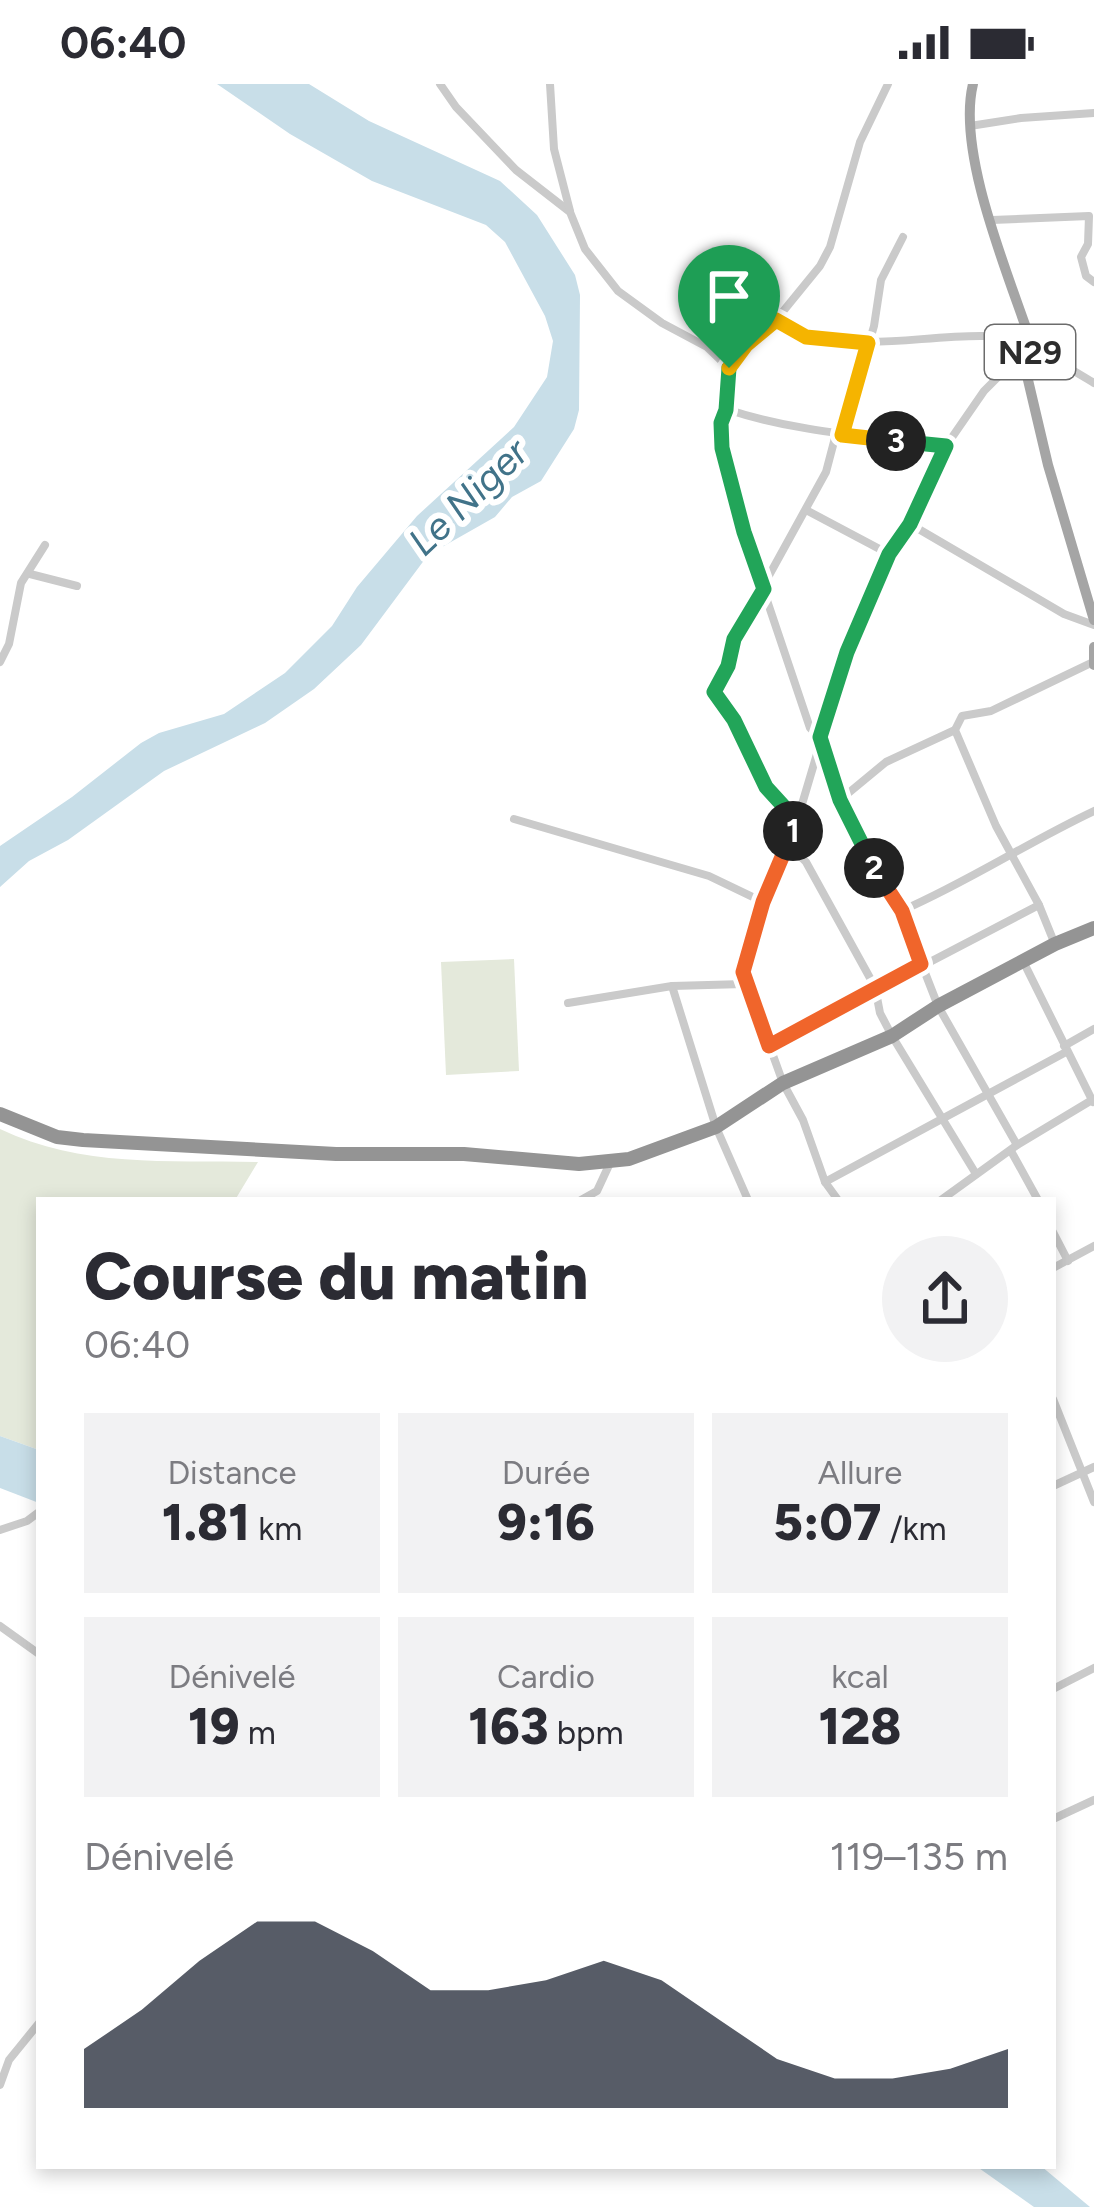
<!DOCTYPE html>
<html lang="fr">
<head>
<meta charset="utf-8">
<style>
  body { margin:0; font-family:Figtree,sans-serif; background:#f2f2f3; color:#2b2b33; height:100vh; display:flex; flex-direction:column; font-size:45px; white-space:nowrap }
  * { box-sizing:border-box; margin:0 }
  p { font-size:39px; color:#7c7c81 }
  .icon { flex:none; width:66px; height:66px; fill:none; stroke:currentColor; stroke-width:2; stroke-linecap:round; stroke-linejoin:round }
  .map { position:relative; flex:1; overflow:hidden }
  .sheet { position:absolute; left:36px; top:1113px; width:1020px; height:972px; display:flex; flex-direction:column; background:#fff; border-radius:0px; box-shadow:0 6px 18px #0003 }
  .sheet>* { flex:none }
  .pin { position:absolute; display:grid; place-items:center; width:102px; height:102px; color:#fff; margin:-123px -51px; border-radius:50% 50% 50% 0; rotate:-45deg; box-shadow:0 0 12px #0007 }
  .pin .icon { rotate:45deg }
  .km { position:absolute; width:60px; height:60px; margin:-30px; border-radius:50%; background:#222; color:#fff; font-size:33px; line-height:60px; text-align:center }
  .round { display:grid; place-items:center; flex:none; width:126px; height:126px; border-radius:63px; background:#f2f2f3 }
  .head { display:flex; align-items:center; justify-content:space-between; height:204px; padding:0 48px }
  h1 { font-size:66px; font-weight:800; line-height:90px }
  .stats { display:grid; grid-template-columns:repeat(3,1fr); gap:18px; height:204px; padding:12px 48px }
  .stats div { display:grid; align-content:center; border-radius:0px; background:#f2f2f3; text-align:center }
  .stats b { font-size:51px; font-weight:800 }
  .stats small { font-size:33px; font-weight:400 }
  .stats p { font-size:33px }
  .chart { height:336px; padding:24px 48px }
  .chart p { display:flex; justify-content:space-between }
  .chart svg { width:100%; height:216px; margin-top:12px; fill:#111827; opacity:.7 }
  .status { display:flex; justify-content:space-between; align-items:center; height:84px; padding:0 60px; background:#fff; direction:ltr }
  .status svg { height:33px; fill:currentColor }
  .map>svg:first-child { display:block }
  .green { fill:#e4e9db }
  .water { fill:#c8dee8 }
  .lines { fill:none; stroke-linecap:round; stroke-linejoin:round }
  .minor { stroke:#cacaca; stroke-width:8 }
  .major { stroke:#a5a5a5; stroke-width:10 }
  .highway { stroke:#949494; stroke-width:14 }
  .split-1-casing { stroke:#fff; stroke-width:24 }
  .split-2-casing { stroke:#fff; stroke-width:24 }
  .split-3-casing { stroke:#fff; stroke-width:24 }
  .split-4-casing { stroke:#fff; stroke-width:24 }
  .split-1 { stroke:#22a559; stroke-width:15 }
  .split-2 { stroke:#f0652b; stroke-width:15 }
  .split-3 { stroke:#22a559; stroke-width:15 }
  .split-4 { stroke:#f5b400; stroke-width:15 }
  .labels { text-anchor:middle; dominant-baseline:central; stroke-width:12; stroke-linejoin:round; paint-order:stroke }
  .shield { fill:#fff; stroke:#6c6c6c; stroke-width:3 }
  .shield-label { font-size:33px; font-weight:bold; fill:#2d2d2d }
  .water-label { font-size:39px; font-style:italic; fill:#417389; stroke:#fff }
</style>
</head>
<body>
<div class="status"><b>06:40</b><svg viewBox="0 0 49 12"><path d="M0 12V9h3v3zM5 12V6h3v6zM10 12V3h3v9zM15 12V0h3v12zM26 1h20v11H26zM47 4h2v5h-2z"/></svg></div>
<div class="map">
<svg width="1094" height="2123" viewBox="0 0 1094 2123">
  <rect width="100%" height="100%" fill="#fff"/>
  <g class="green">
    <polygon points="514,875 519,987 446,991 441,878"/>
    <path d="M0,1045c82,39 168,31 258,33l-23,38h-196v250l-39,-14z"/>
  </g>
  <g class="water">
    <polygon points="217,0 309,0 369,37 500,97 537,131 575,191 580,211 579,326 574,345 541,397 512,413 495,433 428,471 361,561 314,605 265,639 164,687 68,756 29,777 0,803 0,762 72,713 141,659 159,649 224,630 285,589 332,542 357,503 417,432 514,343 547,293 553,257 545,232 505,158 486,141 372,97 290,50"/>
    <polygon points="0,1352 39,1366 39,1419 0,1404"/>
    <polygon points="976,2082 1041,2082 1090,2123 1034,2123"/>
  </g>
  <g class="lines">
    <g class="minor">
      <polyline points="440,0 456,23 516,86 570,128 585,165 618,207 662,239 707,263 729,284"/>
      <polyline points="550,0 554,65 570,127"/>
      <polyline points="888,0 860,58 830,163 820,182 776,236 746,261 729,284 726,325 721,339 722,364 744,448 810,644 820,654 840,716 886,807 901,827 938,922 1017,1061"/>
      <polyline points="970,42 1021,34 1094,29"/>
      <polyline points="992,136 1089,132 1088,160 1081,173 1086,192 1094,198"/>
      <path d="M776,236c73,38 132,15 208,16 35,0 80,29 110,47"/>
      <path d="M726,325c72,24 146,27 220,37"/>
      <polyline points="843,350 874,242 881,196 903,153"/>
      <polyline points="806,426 889,470"/>
      <polyline points="910,440 1064,530 1094,541"/>
      <polyline points="30,490 77,502"/>
      <polyline points="0,578 9,560 21,499 45,461"/>
      <polyline points="840,716 886,678 955,646"/>
      <polyline points="514,735 709,792 763,818"/>
      <polyline points="796,736 766,703 734,636 714,608 728,582 734,555 826,388 836,350"/>
      <polyline points="783,773 799,771 806,778 875,903 880,929 892,952 976,1090"/>
      <path d="M901,827c67,-29 127,-69 193,-100"/>
      <polyline points="1054,858 1039,821 996,742 955,646 962,632 991,627 1093,578"/>
      <polyline points="1023,877 1093,1018"/>
      <polyline points="672,902 716,1043 748,1116"/>
      <polyline points="568,919 672,902 744,900"/>
      <polyline points="769,962 1039,821"/>
      <polyline points="1064,962 1094,945"/>
      <polyline points="1011,1067 1038,1116"/>
      <polyline points="825,1098 1066,968"/>
      <polyline points="581,1116 597,1107 610,1079"/>
      <polyline points="838,1116 825,1098 803,1036 783,999 743,888 763,818 797,737 847,569 889,470 910,440 946,362 984,307 999,292 1024,279"/>
      <polyline points="941,1116 1017,1061 1092,1016"/>
      <polyline points="1053,1148 1068,1177"/>
      <polyline points="1053,1184 1094,1162"/>
      <polyline points="1053,1315 1094,1418"/>
      <polyline points="1053,1402 1094,1383"/>
      <polyline points="0,1446 27,1437 39,1428"/>
      <polyline points="0,1542 39,1570"/>
      <polyline points="1053,1605 1094,1584"/>
      <polyline points="1053,1735 1094,1716"/>
      <polyline points="0,2001 9,1976 39,1939"/>
    </g>
    <g class="major">
      <path d="M973,0c-17,70 37,194 60,264l-9,15 24,102 46,155"/>
      <polyline points="1094,563 1094,581"/>
    </g>
    <polyline class="highway" points="0,1030 57,1053 83,1056 336,1070 464,1070 579,1080 629,1075 716,1043 783,999 892,952 938,922 1055,860 1094,844"/>
  </g>
  <g class="lines">
    <g class="split-1-casing">
      <polyline id="split-1" points="729,284 726,326 721,339 722,364 744,448 764,505 734,555 728,582 714,608 734,636 766,703 797,737 793,747"/>
    </g>
    <g class="split-2-casing">
      <polyline id="split-2" points="793,747 763,818 743,888 769,962 921,880 902,827 874,784"/>
    </g>
    <g class="split-3-casing">
      <polyline id="split-3" points="874,784 840,716 820,653 847,568 889,470 910,440 946,362 896,357"/>
    </g>
    <g class="split-4-casing">
      <polyline id="split-4" points="729,284 746,261 776,236 806,253 868,259 842,351 896,357"/>
    </g>
    <use href="#split-1" class="split-1"/>
    <use href="#split-2" class="split-2"/>
    <use href="#split-3" class="split-3"/>
    <use href="#split-4" class="split-4"/>
  </g>
  <g class="labels">
    <rect class="shield" x="985" y="241" width="90" height="54" rx="9"/>
    <g class="shield-label">
      <text x="1030" y="268">N29</text>
    </g>
    <g class="water-label">
      <text transform="translate(468 413) rotate(-44)">Le Niger</text>
    </g>
  </g>
</svg>
<div class="pin" style="left:729px;top:284px;background:#1e9e55"><svg class="icon" aria-label="arrive" viewBox="0 0 24 24"><path d="M6 21V4h12l-3 4 3 4H6"/></svg></div>
<b class="km" style="left:793px;top:747px">1</b>
<b class="km" style="left:874px;top:784px">2</b>
<b class="km" style="left:896px;top:357px">3</b>
<section class="sheet">
<div class="head"><div><h1>Course du matin</h1><p>06:40</p></div><a class="round"><svg class="icon" aria-label="share" viewBox="0 0 24 24"><path d="M12 15V3M7 8l5-5 5 5M5 13v7h14v-7"/></svg></a></div>
<div class="stats">
<div><p>Distance</p><b>1.81<small> km</small></b></div>
<div><p>Durée</p><b>9:16</b></div>
<div><p>Allure</p><b>5:07<small> /km</small></b></div>
</div>
<div class="stats">
<div><p>Dénivelé</p><b>19<small> m</small></b></div>
<div><p>Cardio</p><b>163<small> bpm</small></b></div>
<div><p>kcal</p><b>128</b></div>
</div>
<div class="chart"><p><span>Dénivelé</span>119–135 m</p>
<svg viewBox="0 0 160 44" preserveAspectRatio="none"><path d="M0 44V32L10 24L20 14L30 6L40 6L50 12L60 20L70 20L80 18L90 14L100 18L110 26L120 34L130 38L140 38L150 36L160 32V44z"/></svg>
</div>
</section>
</div>
</body>
</html>
